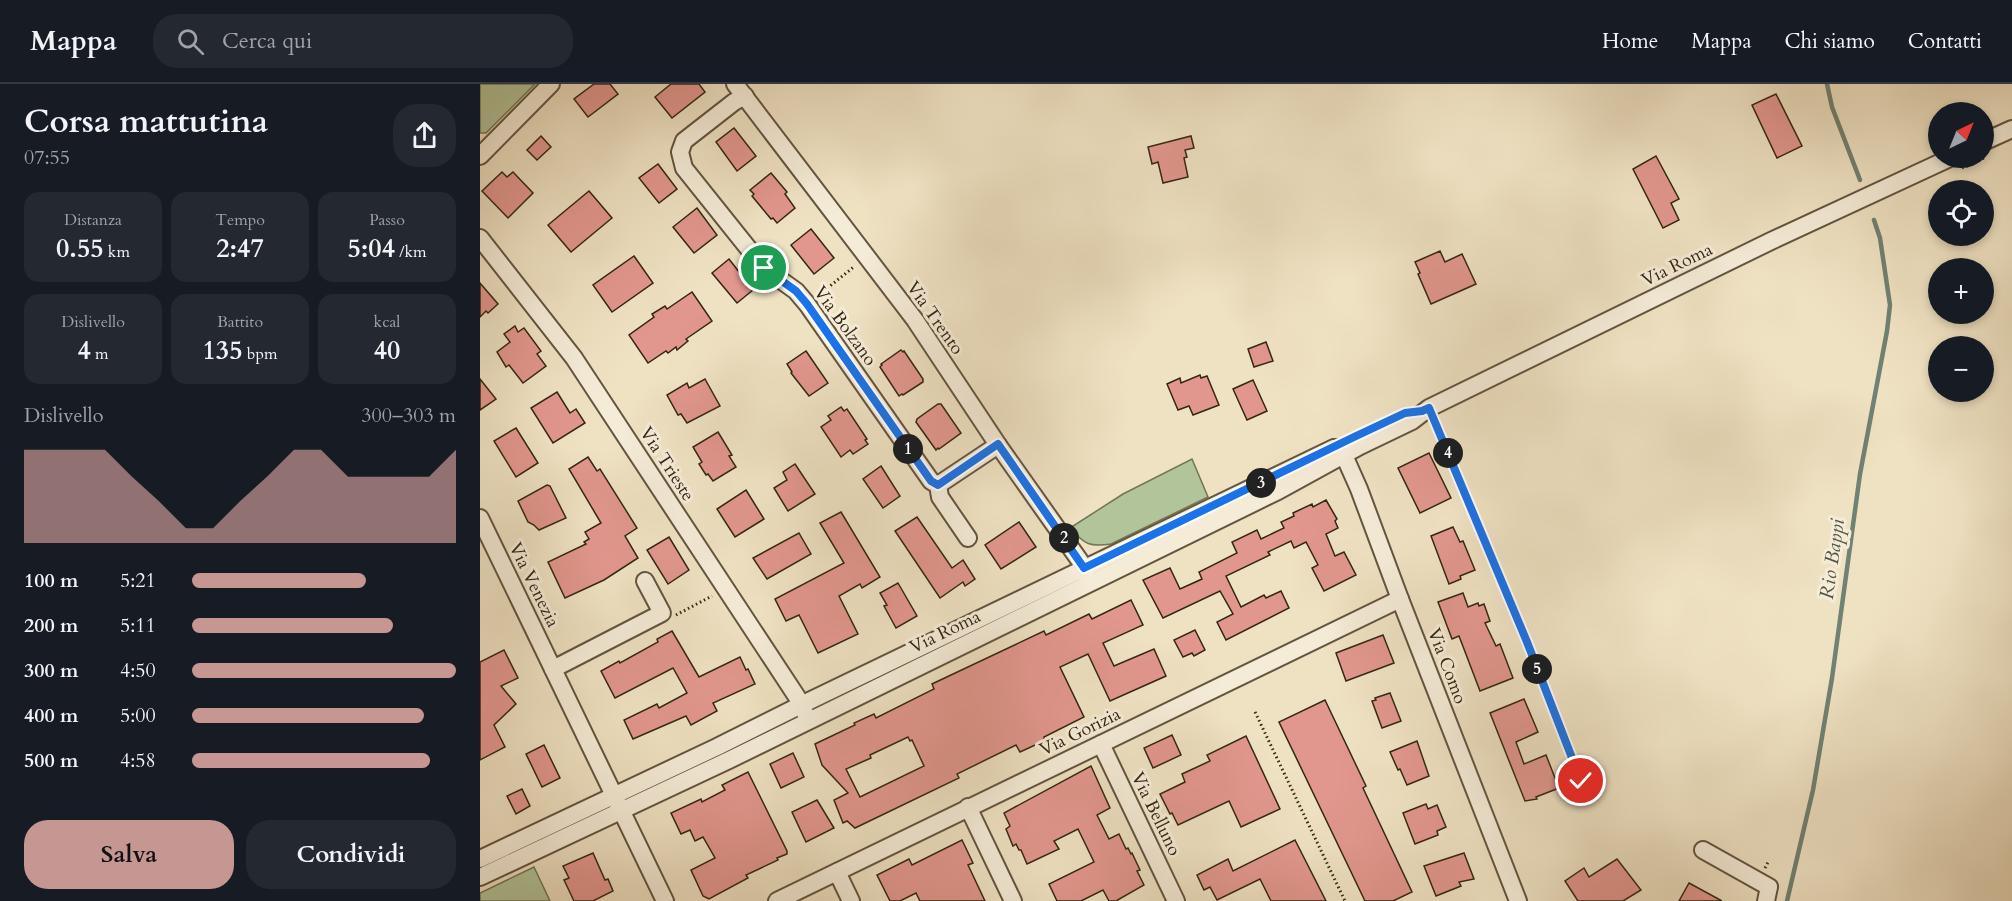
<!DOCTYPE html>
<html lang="it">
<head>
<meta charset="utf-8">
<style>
  body { margin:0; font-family:Cardo,serif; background:#242831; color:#f1f3f6; height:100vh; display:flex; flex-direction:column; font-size:22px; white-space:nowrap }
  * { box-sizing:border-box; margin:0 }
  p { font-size:20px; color:#9ea1a6 }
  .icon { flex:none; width:33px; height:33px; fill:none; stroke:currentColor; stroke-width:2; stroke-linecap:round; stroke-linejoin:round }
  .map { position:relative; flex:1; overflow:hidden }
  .drawer { display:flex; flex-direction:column; background:#171b24; width:480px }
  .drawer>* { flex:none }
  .needle { width:39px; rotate:43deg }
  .buttons { position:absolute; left:1448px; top:18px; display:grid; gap:12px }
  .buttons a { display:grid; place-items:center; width:66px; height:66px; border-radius:50%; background:#171b24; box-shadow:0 3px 9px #0003; font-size:30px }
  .pin { position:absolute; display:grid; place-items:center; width:51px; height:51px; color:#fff; margin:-26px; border:3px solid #fff; border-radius:50%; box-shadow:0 2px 6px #0007 }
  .km { position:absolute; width:30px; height:30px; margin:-15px; border-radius:50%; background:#222; color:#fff; font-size:16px; line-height:30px; text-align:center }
  .round { display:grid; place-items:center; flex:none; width:63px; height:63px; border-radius:24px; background:#242831 }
  .summary { display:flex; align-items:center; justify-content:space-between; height:102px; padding:0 24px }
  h1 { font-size:33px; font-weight:700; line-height:45px }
  .figures { display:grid; grid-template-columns:repeat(3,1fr); gap:9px; height:102px; padding:6px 24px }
  .figures div { display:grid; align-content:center; border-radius:15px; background:#242831; text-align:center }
  .figures b { font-size:26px; font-weight:700 }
  .figures small { font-size:16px; font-weight:400 }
  .figures p { font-size:16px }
  .chart { height:168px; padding:12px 24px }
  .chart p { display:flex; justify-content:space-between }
  .chart svg { width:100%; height:108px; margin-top:6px; fill:#c59692; opacity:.7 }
  .primary-button { display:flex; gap:12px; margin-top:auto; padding:12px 24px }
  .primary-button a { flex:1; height:69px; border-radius:24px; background:#c59692; color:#111; font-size:24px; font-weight:700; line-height:69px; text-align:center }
  .primary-button a+a { background:#242831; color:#f1f3f6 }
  ul { padding:0 24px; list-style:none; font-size:20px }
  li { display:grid; grid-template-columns:96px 72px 1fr; align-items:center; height:45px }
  li i { height:15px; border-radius:8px; background:#c59692 }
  header { display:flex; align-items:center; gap:36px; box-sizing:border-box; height:84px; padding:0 30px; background:#171b24; border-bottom:2px solid #363941 }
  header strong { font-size:28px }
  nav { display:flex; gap:33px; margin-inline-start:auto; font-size:21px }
  .search { width:420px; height:54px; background:#242831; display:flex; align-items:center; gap:15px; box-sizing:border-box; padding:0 21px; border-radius:24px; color:#9ea1a6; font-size:22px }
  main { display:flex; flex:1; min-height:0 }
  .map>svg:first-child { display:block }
  .green { fill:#b2c499; stroke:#737557; stroke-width:1.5 }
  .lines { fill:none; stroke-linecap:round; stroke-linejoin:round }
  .stream { stroke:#718173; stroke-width:4.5 }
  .building { fill:#e2978e; stroke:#342615; stroke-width:1.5; fill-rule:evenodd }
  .minor-casing { stroke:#635540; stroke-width:20 }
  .path { stroke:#342615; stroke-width:3; stroke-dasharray:1.5 3; stroke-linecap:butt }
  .minor { stroke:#f5ecd8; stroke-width:16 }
  .route-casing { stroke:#fff; stroke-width:12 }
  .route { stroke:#1a73e8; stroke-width:8 }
  .labels { text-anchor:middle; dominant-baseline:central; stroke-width:6; stroke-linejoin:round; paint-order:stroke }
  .street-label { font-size:18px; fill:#342615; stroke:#f5ecd8 }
  .water-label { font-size:20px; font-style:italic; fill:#535444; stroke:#f5ecd8 }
</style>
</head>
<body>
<header>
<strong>Mappa</strong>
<div class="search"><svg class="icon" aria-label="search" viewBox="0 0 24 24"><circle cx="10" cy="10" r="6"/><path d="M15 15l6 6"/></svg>Cerca qui</div>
<nav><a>Home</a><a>Mappa</a><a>Chi siamo</a><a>Contatti</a></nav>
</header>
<main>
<section class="drawer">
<div class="summary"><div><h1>Corsa mattutina</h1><p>07:55</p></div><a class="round"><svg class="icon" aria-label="share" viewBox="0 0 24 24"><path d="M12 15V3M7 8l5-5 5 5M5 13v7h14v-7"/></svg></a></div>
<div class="figures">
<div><p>Distanza</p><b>0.55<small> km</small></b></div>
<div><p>Tempo</p><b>2:47</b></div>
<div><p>Passo</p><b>5:04<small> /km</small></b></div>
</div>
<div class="figures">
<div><p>Dislivello</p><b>4<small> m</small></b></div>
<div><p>Battito</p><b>135<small> bpm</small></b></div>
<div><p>kcal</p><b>40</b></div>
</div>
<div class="chart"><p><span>Dislivello</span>300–303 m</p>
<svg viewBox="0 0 160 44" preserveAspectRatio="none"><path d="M0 44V6L10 6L20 6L30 6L40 17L50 27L60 38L70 38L80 27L90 17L100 6L110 6L120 17L130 17L140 17L150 17L160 6V44z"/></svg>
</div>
<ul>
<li><b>100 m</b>5:21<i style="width:66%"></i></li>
<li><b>200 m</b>5:11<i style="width:76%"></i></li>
<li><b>300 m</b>4:50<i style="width:100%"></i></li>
<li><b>400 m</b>5:00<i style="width:88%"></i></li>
<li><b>500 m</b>4:58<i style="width:90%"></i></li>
</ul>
<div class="primary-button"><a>Salva</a><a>Condividi</a></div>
</section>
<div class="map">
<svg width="1532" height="817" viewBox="0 0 1532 817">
  <rect width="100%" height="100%" fill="#efe2c3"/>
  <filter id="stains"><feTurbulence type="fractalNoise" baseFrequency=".00333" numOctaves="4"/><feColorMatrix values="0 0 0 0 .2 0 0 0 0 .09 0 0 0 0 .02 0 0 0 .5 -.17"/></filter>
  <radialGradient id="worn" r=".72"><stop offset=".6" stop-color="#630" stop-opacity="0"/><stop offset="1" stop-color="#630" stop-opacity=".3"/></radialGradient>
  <g class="green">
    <polygon points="0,0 55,0 6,49 0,49"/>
    <path d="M712,375l16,38 -97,47c-21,3 -26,1 -41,-16l53,-34z"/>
    <polygon points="54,783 70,817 0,817 0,809"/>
  </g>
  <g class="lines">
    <g class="stream">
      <polyline points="1347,0 1352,23 1380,96"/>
      <polyline points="1307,817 1333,706 1352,594 1380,390 1407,247 1410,221 1400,154 1394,136"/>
    </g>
  </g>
  <g class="building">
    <polygon points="114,0 130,0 138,10 108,33 94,15"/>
    <polygon points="191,0 219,0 225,8 192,34 175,13"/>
    <polygon points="1296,10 1322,62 1297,74 1272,21"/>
    <polygon points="254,44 276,72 257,87 236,58"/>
    <polygon points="61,52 71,63 57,76 47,66"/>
    <polygon points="711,52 714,64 705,66 707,73 704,74 708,93 683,99 678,78 672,80 668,63"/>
    <polygon points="1176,72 1199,115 1191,119 1199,136 1183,144 1153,85"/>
    <polygon points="178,80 197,105 179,119 159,94"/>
    <polygon points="22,88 27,93 33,88 53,109 28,134 2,107"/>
    <polygon points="291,89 307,108 305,110 315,124 297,139 293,134 291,135 272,112 274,110 270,106"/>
    <polygon points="109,107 132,134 91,168 68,141"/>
    <polygon points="217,124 237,151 214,169 193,143"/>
    <polygon points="331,145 354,174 334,190 311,161"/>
    <polygon points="960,167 965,178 982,170 996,200 951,220 938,190 940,189 935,178"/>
    <polygon points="154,172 173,199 132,228 113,201"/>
    <polygon points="249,175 273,206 257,219 232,189"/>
    <polygon points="0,199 18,220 8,229 6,227 0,233"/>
    <polygon points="212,208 232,237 206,255 208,257 197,266 196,263 188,269 186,267 168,279 149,251 174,233 172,230 185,222 187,225"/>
    <polygon points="35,242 38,248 44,244 61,267 57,270 66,282 43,299 29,281 26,283 17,268 30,258 24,250"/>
    <polygon points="786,258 793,277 774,283 768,265"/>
    <polygon points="421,266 423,268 424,267 443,295 443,298 423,311 422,310 419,312 400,283 402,281 401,280"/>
    <polygon points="326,267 348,299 329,312 311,289 312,288 307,280"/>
    <polygon points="720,291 721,294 727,292 739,321 713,331 709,322 698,326 687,300 700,294 701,299"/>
    <polygon points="0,295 16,315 0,326"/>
    <polygon points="225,295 240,322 207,339 201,330 198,331 187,311 207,299 209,304"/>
    <polygon points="773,296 787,327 767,336 753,305"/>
    <polygon points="77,308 90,329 96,325 105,339 73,359 51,324"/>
    <polygon points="458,320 461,320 481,349 459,365 458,364 456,366 436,338 437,335"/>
    <polygon points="361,323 364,327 367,325 387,355 385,356 388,360 373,370 370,366 361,373 341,343 351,336 348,332"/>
    <polygon points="36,344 58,379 36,393 14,357"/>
    <polygon points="238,348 252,371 249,372 256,383 233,397 228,390 226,391 219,380 222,378 213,363"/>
    <polygon points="949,369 971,414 940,429 918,384"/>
    <polygon points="108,373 117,387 120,385 157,444 145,452 158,474 124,496 85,514 68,478 106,460 104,458 109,455 105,448 121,439 89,385"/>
    <polygon points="315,380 335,410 308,427 294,404 307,396 303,388"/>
    <polygon points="401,382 420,412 403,424 383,395"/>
    <polygon points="67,401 70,402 86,434 59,446 54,441 48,438 38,417"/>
    <polygon points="266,406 284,435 255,453 237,425"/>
    <polygon points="846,416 857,435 855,437 858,444 846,450 855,472 864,468 876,491 844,507 832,484 838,481 826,458 814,464 811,457 788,468 790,471 746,492 761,523 784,511 786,514 801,507 809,524 746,556 737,538 753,530 740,507 683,534 663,496 690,484 700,505 722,495 719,488 757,469 752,458 777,446 781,455 804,444 801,438 814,432 813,429 832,420 833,423"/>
    <polygon points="361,428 400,493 382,504 380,500 359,512 378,550 338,569 319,531 306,537 295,515 364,479 340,439"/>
    <polygon points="437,433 472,484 483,476 495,495 485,502 483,498 460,514 415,447"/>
    <polygon points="539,438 556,463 521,485 505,461"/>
    <polygon points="973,443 980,458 983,457 995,486 980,492 981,495 969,500 951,452"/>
    <polygon points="319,449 331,470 287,495 273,474"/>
    <polygon points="189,453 209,486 188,500 167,466"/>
    <polygon points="418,499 437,532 416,544 404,522 407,521 400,509"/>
    <polygon points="983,509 988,523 998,519 999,522 1004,520 1010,537 1005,539 1016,562 1020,560 1033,594 1000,607 979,552 972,555 958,518"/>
    <path d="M651,516l12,25 -40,18 11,23 40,-17 12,27 -56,25 -22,-47 -28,13 24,50 -40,20v4l-24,11 -4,-7 -59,29 2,4 -104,50 -8,-7 -4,2 -9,-23 14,-7 -26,-28 -7,-21 40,-19 -1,-2 20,-9 2,4 58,-29 -2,-5 112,-53 2,4 43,-21 3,5zM428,653l2,4 2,-1 12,26 -64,31 -14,-28 25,-11 -1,-3z"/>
    <polygon points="715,546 725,566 714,572 712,569 703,573 694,556"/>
    <polygon points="192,547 219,593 260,573 266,586 268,585 275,600 233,619 237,627 211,641 206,632 153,655 144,636 177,620 179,624 207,609 193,584 135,614 121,587 139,577 140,579 178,558 177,555"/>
    <polygon points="903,551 914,579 866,597 856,569"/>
    <polygon points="24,566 38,594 21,602 36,620 14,641 25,663 0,676 0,578"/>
    <polygon points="910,609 921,637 902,644 892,617 896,616 895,614"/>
    <polygon points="1044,615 1058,648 1036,658 1044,680 1066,671 1079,704 1056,713 1057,715 1045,717 1010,629"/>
    <polygon points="845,616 886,702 883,704 932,808 913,817 885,817 799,638"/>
    <polygon points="692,651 701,671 673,684 664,664"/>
    <polygon points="766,652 800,725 761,743 749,717 698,741 692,729 690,730 680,710 705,698 702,690 730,677 727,671"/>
    <polygon points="937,657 949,692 927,701 920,685 918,686 910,668"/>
    <polygon points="64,661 80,694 62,703 46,670"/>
    <polygon points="313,669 324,693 301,704 290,680"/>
    <polygon points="611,682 630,724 617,731 629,755 639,750 646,765 648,764 651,770 652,769 660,786 657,787 664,801 636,817 629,817 623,806 601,817 577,817 569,800 614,778 598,745 574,757 579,765 547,780 541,766 539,766 536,760 533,762 526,745 530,742 524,729"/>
    <polygon points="268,688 307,767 307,770 297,774 298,776 266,791 268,794 229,815 223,812 211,786 235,774 223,753 215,757 210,746 201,750 191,729 221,715 222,718 245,706 242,701"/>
    <polygon points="42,705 50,722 36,730 27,712"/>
    <polygon points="337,716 354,744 326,758 312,728"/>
    <polygon points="946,720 948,725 957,721 966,743 957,747 958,751 935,760 923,729"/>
    <polygon points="482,756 493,779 488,781 505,817 440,817 436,809 420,817 410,817 397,791 429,775 432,781"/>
    <polygon points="815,756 846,817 791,817 780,795 737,816 730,803 724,806 717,791 748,775 753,787"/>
    <polygon points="113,769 125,796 128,795 133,807 113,817 94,817 84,796 89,794 83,782"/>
    <polygon points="984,769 994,795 979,798 981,802 956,812 944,782"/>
    <polygon points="1137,775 1161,806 1143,817 1098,817 1085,797 1104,784 1109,793"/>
    <polygon points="1209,799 1242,817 1199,817"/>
  </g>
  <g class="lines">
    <g class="minor-casing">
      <g id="minor">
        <polyline points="255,0 435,236 518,361 600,477 608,495"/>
        <polyline points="265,12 254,18 204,57 200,68 204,84 284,184 316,207 327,220 451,397 458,401 518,361"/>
        <polyline points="1503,58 1532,45"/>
        <polyline points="0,72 71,0"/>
        <polyline points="0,154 94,274 317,613 326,631"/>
        <polyline points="855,364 867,378 879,405 920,515 1038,817"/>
        <polyline points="458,401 460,413 488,454"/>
        <polyline points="0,434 185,817"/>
        <polyline points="73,585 182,529 165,497"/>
        <polyline points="621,660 696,817"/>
        <polyline points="488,723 533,817"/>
        <polyline points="1223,766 1289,803 1286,817"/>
        <polyline points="0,775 237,663 321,621 854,364"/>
        <polyline points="357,788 371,817"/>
        <polyline points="0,793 249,676 798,407 880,362 932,337 949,324 1291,157 1470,74"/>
        <polyline points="297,817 920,515"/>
      </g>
    </g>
    <g class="path">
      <polyline points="1482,84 1504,74"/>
      <polyline points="340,210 375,182"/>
      <polyline points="956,339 1047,558 1107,710"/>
      <polyline points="196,531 232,512"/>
      <polyline points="775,628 865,817"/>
      <polyline points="1285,784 1289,776"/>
    </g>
    <use href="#minor" class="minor"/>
  </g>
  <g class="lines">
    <g class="route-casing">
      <polyline id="route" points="284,184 316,207 327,220 451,397 458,401 518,360 604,484 874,353 925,329 942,327 949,324 1047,558 1101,697"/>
    </g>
    <use href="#route" class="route"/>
  </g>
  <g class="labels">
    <g class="street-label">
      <text transform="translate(1197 181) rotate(-26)">Via Roma</text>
      <text transform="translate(455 234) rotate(55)">Via Trento</text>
      <text transform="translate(365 242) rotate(54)">Via Bolzano</text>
      <text transform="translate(187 380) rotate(57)">Via Trieste</text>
      <text transform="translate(54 501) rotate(64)">Via Venezia</text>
      <text transform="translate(465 548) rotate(-26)">Via Roma</text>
      <text transform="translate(967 582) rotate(69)">Via Como</text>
      <text transform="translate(600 648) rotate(-26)">Via Gorizia</text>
      <text transform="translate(676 730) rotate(64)">Via Belluno</text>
    </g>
    <g class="water-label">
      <text transform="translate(1352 475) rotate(-82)">Rio Bappi</text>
    </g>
  </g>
  <rect width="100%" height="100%" filter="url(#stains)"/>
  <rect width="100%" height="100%" fill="url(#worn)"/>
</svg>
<div class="buttons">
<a><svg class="needle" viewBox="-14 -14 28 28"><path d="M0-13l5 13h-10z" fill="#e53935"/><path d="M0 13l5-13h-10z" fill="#9ea1a6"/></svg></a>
<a><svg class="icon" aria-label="locate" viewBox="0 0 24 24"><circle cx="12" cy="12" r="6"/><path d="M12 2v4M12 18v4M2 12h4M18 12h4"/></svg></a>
<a>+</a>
<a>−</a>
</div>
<div class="pin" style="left:284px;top:184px;background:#1e9e55"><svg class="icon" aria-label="arrive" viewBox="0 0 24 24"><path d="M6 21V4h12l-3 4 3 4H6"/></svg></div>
<div class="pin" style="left:1101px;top:697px;background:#d93025"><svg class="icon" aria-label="check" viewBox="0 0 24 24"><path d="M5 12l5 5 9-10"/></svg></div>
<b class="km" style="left:428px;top:365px">1</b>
<b class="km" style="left:584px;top:454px">2</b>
<b class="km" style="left:781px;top:399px">3</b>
<b class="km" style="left:968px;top:369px">4</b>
<b class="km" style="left:1057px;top:585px">5</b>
</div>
</main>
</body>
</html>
